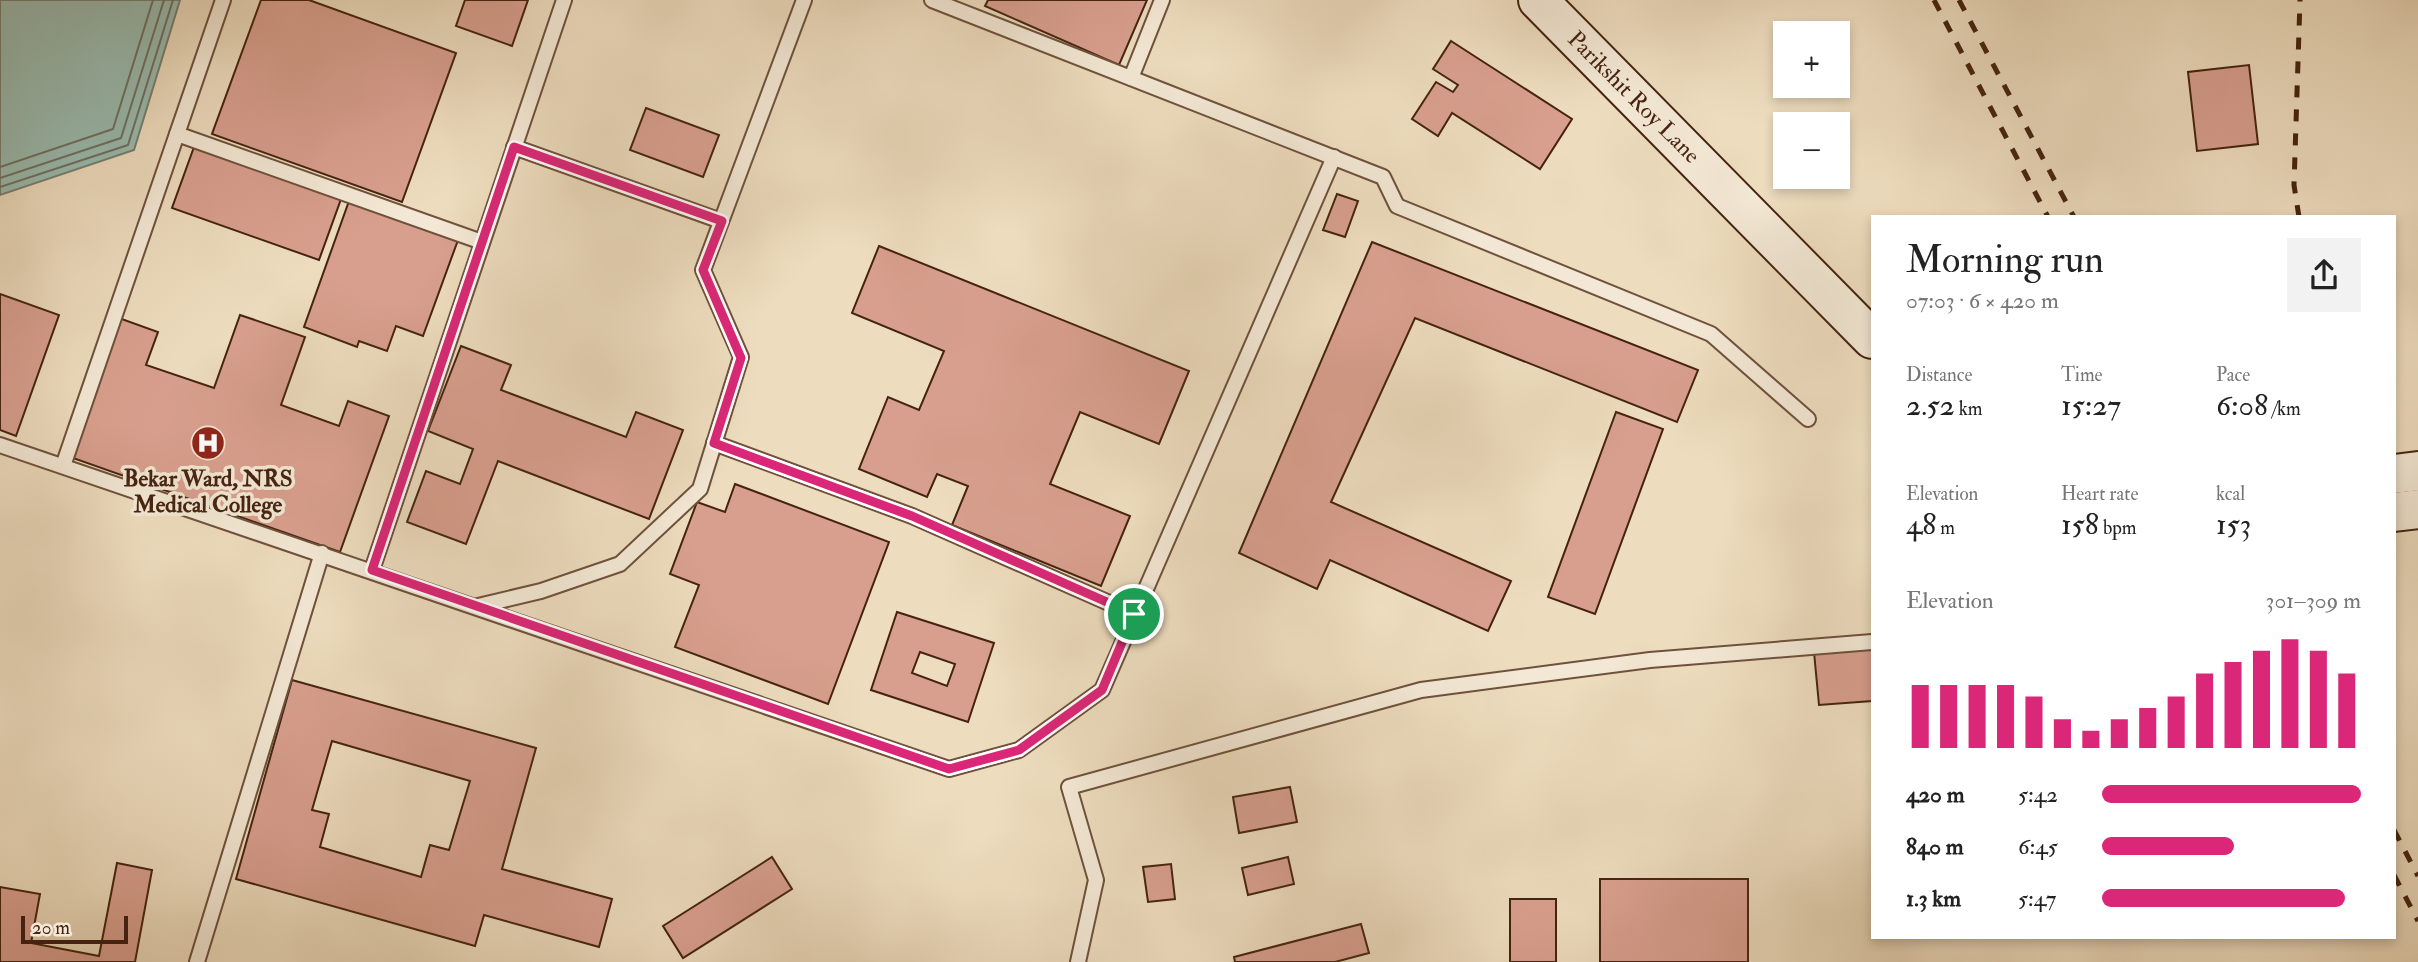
<!DOCTYPE html>
<html lang="en">
<head>
<meta charset="utf-8">
<style>
  body { margin:0; font-family:"IM FELL Double Pica",serif; background:#f2f2f2; color:#222; height:100vh; display:flex; flex-direction:column; font-size:26px; white-space:nowrap }
  * { box-sizing:border-box; margin:0 }
  p { font-size:23px; color:#767676 }
  .icon { flex:none; width:38px; height:38px; fill:none; stroke:currentColor; stroke-width:2; stroke-linecap:round; stroke-linejoin:round }
  .map { position:relative; flex:1; overflow:hidden }
  .sheet { position:absolute; left:1871px; top:215px; width:525px; height:724px; display:flex; flex-direction:column; background:#fff; border-radius:0px; box-shadow:0 4px 10px #0003 }
  .sheet>* { flex:none }
  .controls { position:absolute; left:1773px; top:21px; display:grid; gap:14px }
  .controls a { display:grid; place-items:center; width:77px; height:77px; border-radius:0px; background:#fff; box-shadow:0 4px 10px #0003; font-size:35px }
  .scale { position:absolute; left:21px; bottom:18px; width:107px; box-sizing:border-box; padding-left:7px; border:4px solid #452310; border-top:0; font-size:19px; line-height:24px; white-space:nowrap; color:#452310; -webkit-text-stroke:5px #f3e8d5; paint-order:stroke }
  .pin { position:absolute; display:grid; place-items:center; width:60px; height:60px; color:#fff; margin:-30px; border:4px solid #fff; border-radius:50%; box-shadow:0 2px 7px #0007 }
  .round { display:grid; place-items:center; flex:none; width:74px; height:74px; border-radius:0px; background:#f2f2f2 }
  .head { display:flex; align-items:center; justify-content:space-between; height:119px; padding:0 35px }
  h1 { font-size:38px; font-weight:600; line-height:52px }
  .metrics { display:grid; grid-template-columns:repeat(3,1fr); gap:10px; height:119px; padding:7px 35px }
  .metrics div { display:grid; align-content:center }
  .metrics b { font-size:30px; font-weight:600 }
  .metrics small { font-size:19px; font-weight:400 }
  .metrics p { font-size:19px }
  .chart { height:196px; padding:14px 35px }
  .chart p { display:flex; justify-content:space-between }
  .chart svg { width:100%; height:126px; margin-top:7px; stroke:#db2777; stroke-width:6 }
  ul { padding:0 35px; list-style:none; font-size:23px }
  li { display:grid; grid-template-columns:112px 84px 1fr; align-items:center; height:52px }
  li i { height:18px; border-radius:9px; background:#db2777 }
  .map>svg:first-child { display:block }
  .water { fill:#99bcb1; stroke:#777f71; stroke-width:2 }
  .lines { fill:none; stroke-linecap:round; stroke-linejoin:round }
  .shore { stroke:#6f7060; stroke-width:2 }
  .building { fill:#d89f8e; stroke:#452310; stroke-width:2; fill-rule:evenodd }
  .service-casing { stroke:#6f513c; stroke-width:18 }
  .secondary-casing { stroke:#452310; stroke-width:42 }
  .service { stroke:#f3e8d5; stroke-width:14 }
  .secondary { stroke:#f3e8d5; stroke-width:38 }
  .rail { stroke:#452310; stroke-width:5; stroke-dasharray:12 12; stroke-linecap:butt }
  .route-casing { stroke:#fff; stroke-width:14 }
  .route { stroke:#db2777; stroke-width:9 }
  .labels { text-anchor:middle; dominant-baseline:central; stroke-width:7; stroke-linejoin:round; paint-order:stroke }
  .street-label { font-size:23px; fill:#452310; stroke:#f3e8d5 }
  .poi-label { font-size:23px; font-weight:bold; fill:#452310; stroke:#f3e8d5 }
</style>
</head>
<body>
<div class="map">
<svg width="2418" height="962" viewBox="0 0 2418 962">
  <rect width="100%" height="100%" fill="#eddcbe"/>
  <filter id="stains"><feTurbulence type="fractalNoise" baseFrequency=".00286" numOctaves="4"/><feColorMatrix values="0 0 0 0 .2 0 0 0 0 .09 0 0 0 0 .02 0 0 0 .5 -.17"/></filter>
  <radialGradient id="worn" r=".72"><stop offset=".6" stop-color="#630" stop-opacity="0"/><stop offset="1" stop-color="#630" stop-opacity=".3"/></radialGradient>
  <polygon class="water" points="0,0 180,0 134,150 0,195"/>
  <g class="lines">
    <g class="shore">
      <polyline points="0,167 113,129 153,0"/>
      <polyline points="0,178 121,138 164,0"/>
      <polyline points="0,187 128,145 173,0"/>
    </g>
  </g>
  <g class="building">
    <polygon points="261,0 309,0 456,53 402,202 212,134"/>
    <polygon points="465,0 528,0 512,46 456,26"/>
    <polygon points="988,0 1147,0 1119,65 985,6"/>
    <polygon points="1451,41 1572,119 1540,169 1452,113 1438,136 1412,119 1436,82 1453,92 1458,85 1433,69"/>
    <polygon points="2249,65 2258,144 2197,151 2188,72"/>
    <polygon points="646,108 719,135 703,177 630,150"/>
    <polygon points="194,147 341,199 319,260 172,208"/>
    <polygon points="1337,194 1358,201 1345,237 1323,230"/>
    <polygon points="349,201 458,240 423,336 396,326 387,351 359,341 357,347 304,327"/>
    <polygon points="1372,242 1698,370 1677,422 1415,318 1331,502 1511,581 1488,631 1330,560 1317,589 1239,553"/>
    <polygon points="879,246 1189,371 1159,444 1080,412 1050,484 1130,516 1101,586 952,525 968,486 937,474 927,497 859,469 888,397 919,410 944,351 852,313"/>
    <polygon points="0,294 59,315 16,436 0,430"/>
    <polygon points="240,315 305,337 281,405 339,426 348,401 389,416 340,552 70,457 119,318 158,332 146,365 214,388"/>
    <polygon points="461,346 511,365 501,390 626,437 636,412 683,430 649,519 498,461 466,544 407,522 426,471 460,484 473,449 428,431"/>
    <polygon points="1616,412 1663,429 1595,614 1548,597"/>
    <polygon points="735,484 889,542 828,704 675,647 699,585 670,574 697,502 725,512"/>
    <path d="M897,612l97,31 -26,79 -97,-32zM920,652l35,12 -8,22 -35,-13z"/>
    <polygon points="1872,647 1872,701 1819,705 1814,652"/>
    <path d="M292,680l244,68 -34,121 110,30 -13,48 -115,-32 -9,31 -239,-67zM332,741l138,40 -21,69 -19,-5 -9,32 -101,-30 9,-33 -17,-4z"/>
    <polygon points="1290,787 1297,822 1239,833 1233,797"/>
    <polygon points="772,857 792,889 683,958 663,926"/>
    <polygon points="1288,857 1294,884 1248,895 1242,868"/>
    <polygon points="117,863 152,870 135,962 0,962 0,887 40,894 31,943 99,956"/>
    <polygon points="1171,864 1175,899 1148,902 1143,867"/>
    <rect x="1600" y="879" width="148" height="83"/>
    <rect x="1510" y="899" width="46" height="63"/>
    <polygon points="1361,924 1369,953 1335,962 1235,962 1234,957"/>
  </g>
  <g class="lines">
    <g class="service-casing">
      <g id="service">
        <polyline points="932,0 1383,177 1397,206 1711,334 1808,419"/>
        <polyline points="1131,78 1162,0"/>
        <polyline points="177,134 482,242"/>
        <polyline points="514,147 721,221"/>
        <polyline points="714,443 912,516 1134,614"/>
        <polyline points="0,445 949,769 1019,750 1102,690 1334,157"/>
        <polyline points="63,466 223,0"/>
        <polyline points="372,570 564,0"/>
        <polyline points="478,606 541,591 620,564 700,489 741,357 703,270 804,0"/>
        <polyline points="197,962 322,553"/>
        <polyline points="1078,962 1096,880 1069,787 1421,690 1650,660 1872,642"/>
      </g>
    </g>
    <g class="secondary-casing">
      <g id="secondary">
        <polyline points="1538,0 1872,339"/>
        <polyline points="2394,474 2418,471"/>
        <polyline points="2394,512 2418,509"/>
      </g>
    </g>
    <use href="#service" class="service"/>
    <use href="#secondary" class="secondary"/>
    <g class="rail">
      <polyline points="1934,0 2048,217"/>
      <polyline points="1959,0 2074,217"/>
      <polyline points="2299,217 2294,185 2300,0"/>
      <polyline points="2394,830 2418,876"/>
      <polyline points="2394,875 2418,921"/>
    </g>
  </g>
  <g class="lines">
    <g class="route-casing">
      <polygon id="route" points="514,147 722,221 703,270 741,358 714,443 912,516 1134,614 1102,690 1019,750 949,769 372,570"/>
    </g>
    <use href="#route" class="route"/>
  </g>
  <defs>
    <g id="hospital-disc" transform="scale(1.75)"><circle r="9.5" fill="#8f2418" stroke="#f3e8d5"/><path d="M-5-5h3v3.5h4V-5h3V5h-3V1.5h-4V5h-3Z" fill="#fff"/></g>
  </defs>
  <g fill-rule="evenodd">
    <use href="#hospital-disc" x="208" y="443"/>
  </g>
  <g class="labels">
    <g class="street-label">
      <text transform="translate(1634 97) rotate(45)">Parikshit Roy Lane</text>
    </g>
    <g class="poi-label">
      <text x="208" y="478">Bekar Ward, NRS<tspan x="208" dy="26">Medical College</tspan></text>
    </g>
  </g>
  <rect width="100%" height="100%" filter="url(#stains)"/>
  <rect width="100%" height="100%" fill="url(#worn)"/>
</svg>
<div class="controls">
<a>+</a>
<a>−</a>
</div>
<div class="scale">20 m</div>
<div class="pin" style="left:1134px;top:614px;background:#1e9e55"><svg class="icon" aria-label="arrive" viewBox="0 0 24 24"><path d="M6 21V4h12l-3 4 3 4H6"/></svg></div>
<section class="sheet">
<div class="head"><div><h1>Morning run</h1><p>07:03 · 6 × 420 m</p></div><a class="round"><svg class="icon" aria-label="share" viewBox="0 0 24 24"><path d="M12 15V3M7 8l5-5 5 5M5 13v7h14v-7"/></svg></a></div>
<div class="metrics">
<div><p>Distance</p><b>2.52<small> km</small></b></div>
<div><p>Time</p><b>15:27</b></div>
<div><p>Pace</p><b>6:08<small> /km</small></b></div>
</div>
<div class="metrics">
<div><p>Elevation</p><b>48<small> m</small></b></div>
<div><p>Heart rate</p><b>158<small> bpm</small></b></div>
<div><p>kcal</p><b>153</b></div>
</div>
<div class="chart"><p><span>Elevation</span>301–309 m</p>
<svg viewBox="0 0 160 44" preserveAspectRatio="none"><path d="M5 44V22M15 44V22M25 44V22M35 44V22M45 44V26M55 44V34M65 44V38M75 44V34M85 44V30M95 44V26M105 44V18M115 44V14M125 44V10M135 44V6M145 44V10M155 44V18"/></svg>
</div>
<ul>
<li><b>420 m</b>5:42<i style="width:100%"></i></li>
<li><b>840 m</b>6:45<i style="width:51%"></i></li>
<li><b>1.3 km</b>5:47<i style="width:94%"></i></li>
</ul>
</section>
</div>
</body>
</html>
